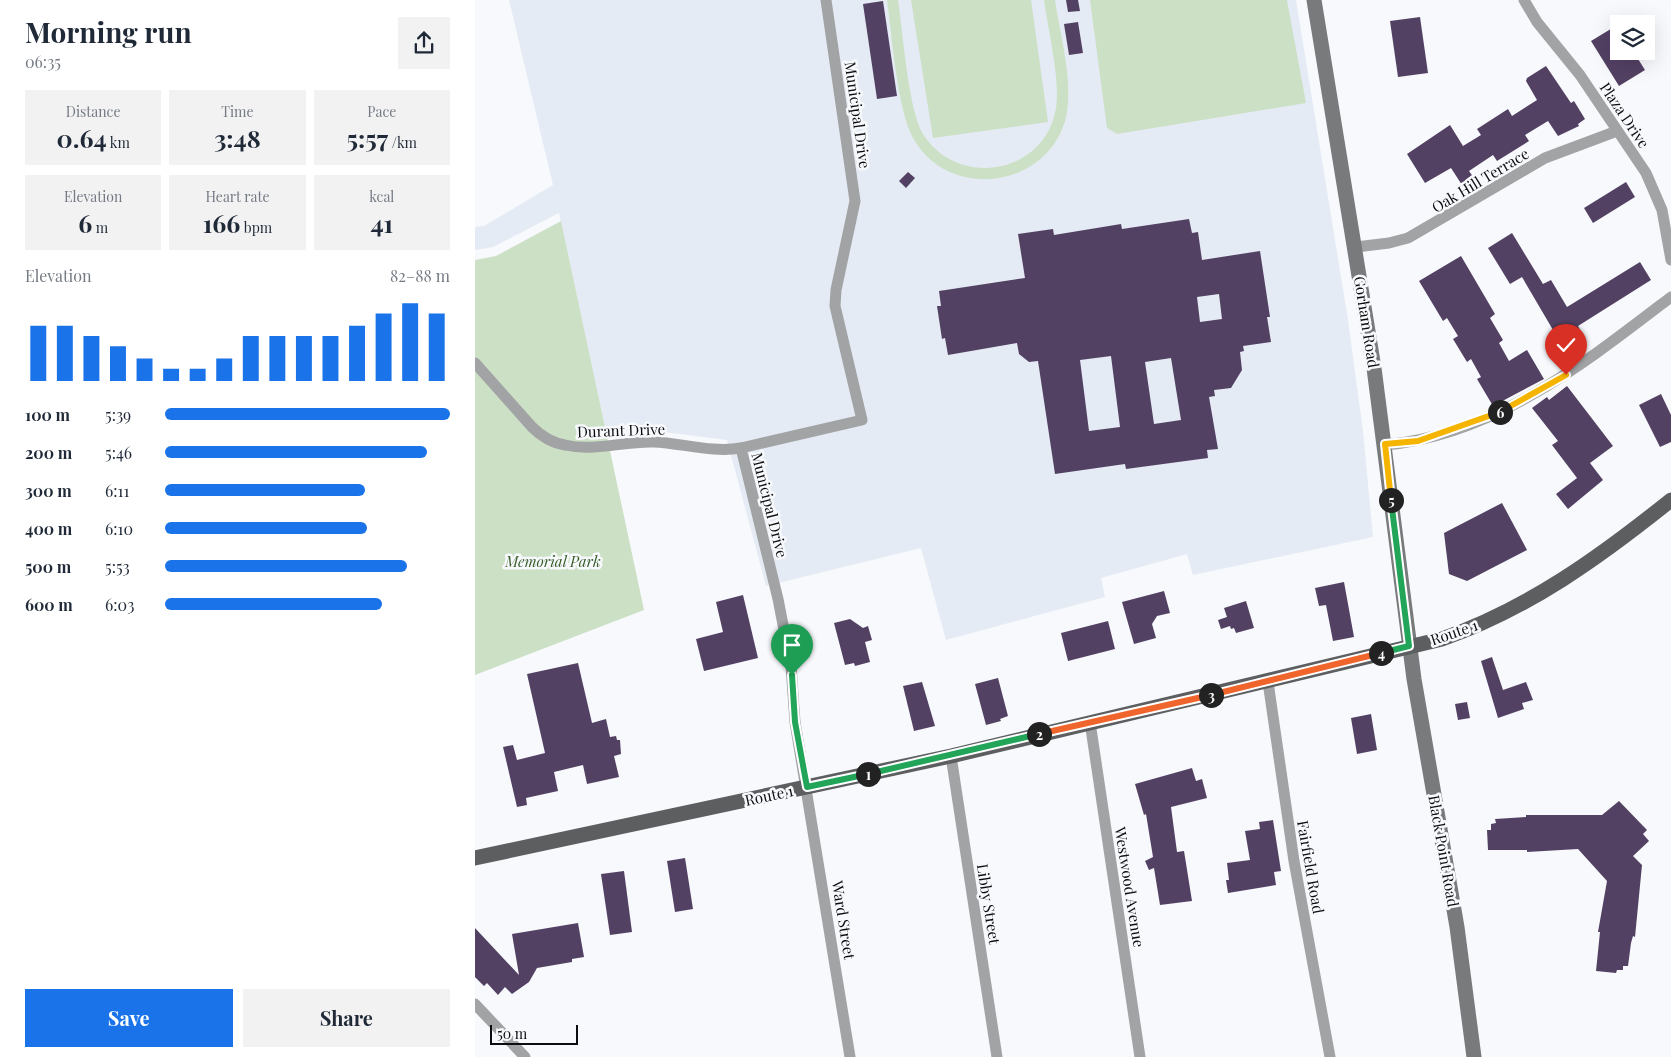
<!DOCTYPE html>
<html lang="en">
<head>
<meta charset="utf-8">
<style>
  body { margin:0; font-family:"Playfair Display",serif; background:#f2f2f3; color:#1f2937; height:100vh; display:flex; flex-direction:column; font-size:19px; white-space:nowrap }
  * { box-sizing:border-box; margin:0 }
  p { font-size:16px; color:#747a83 }
  .icon { flex:none; width:28px; height:28px; fill:none; stroke:currentColor; stroke-width:2; stroke-linecap:round; stroke-linejoin:round }
  .map { position:relative; flex:1; overflow:hidden }
  .details { display:flex; flex-direction:column; background:#fff; width:475px }
  .details>* { flex:none }
  .controls { position:absolute; left:1135px; top:15px; display:grid; gap:10px }
  .controls a { display:grid; place-items:center; width:45px; height:45px; border-radius:0px; background:#fff; box-shadow:0 5px 20px #0002; font-size:25px }
  .scale { position:absolute; left:15px; bottom:12px; width:88px; box-sizing:border-box; padding-left:5px; border:2px solid #0c0d0e; border-top:0; font-size:14px; line-height:18px; white-space:nowrap; color:#0c0d0e; -webkit-text-stroke:4px #f7f9fc; paint-order:stroke }
  .pin { position:absolute; display:grid; place-items:center; width:42px; height:42px; color:#fff; margin:-51px -21px; border-radius:50% 50% 50% 0; rotate:-45deg; box-shadow:0 0 5px #0007 }
  .pin .icon { rotate:45deg }
  .km { position:absolute; width:25px; height:25px; margin:-12px; border-radius:50%; background:#222; color:#fff; font-size:14px; line-height:25px; text-align:center }
  .round { display:grid; place-items:center; flex:none; width:52px; height:52px; border-radius:0px; background:#f2f2f3 }
  .headline { display:flex; align-items:center; justify-content:space-between; height:85px; padding:0 25px }
  h1 { font-size:28px; font-weight:700; line-height:38px }
  .metrics { display:grid; grid-template-columns:repeat(3,1fr); gap:8px; height:85px; padding:5px 25px }
  .metrics div { display:grid; align-content:center; border-radius:0px; background:#f2f2f3; text-align:center }
  .metrics b { font-size:25px; font-weight:700 }
  .metrics small { font-size:14px; font-weight:400 }
  .metrics p { font-size:14px }
  .chart { height:140px; padding:10px 25px }
  .chart p { display:flex; justify-content:space-between }
  .chart svg { width:100%; height:90px; margin-top:5px; stroke:#1a73e8; stroke-width:6 }
  .primary-button { display:flex; gap:10px; margin-top:auto; padding:10px 25px }
  .primary-button a { flex:1; height:58px; border-radius:0px; background:#1a73e8; color:#fff; font-size:20px; font-weight:700; line-height:58px; text-align:center }
  .primary-button a+a { background:#f2f2f3; color:#1f2937 }
  ul { padding:0 25px; list-style:none; font-size:16px }
  li { display:grid; grid-template-columns:80px 60px 1fr; align-items:center; height:38px }
  li i { height:12px; border-radius:6px; background:#1a73e8 }
  main { display:flex; flex:1; min-height:0 }
  .map>svg:first-child { display:block }
  .built { fill:#e5ebf4 }
  .green { fill:#cce0c6 }
  .building { fill:#534164; fill-rule:evenodd }
  .lines { fill:none; stroke-linecap:round; stroke-linejoin:round }
  .street { stroke:#a2a3a4; stroke-width:11 }
  .secondary { stroke:#797a7c; stroke-width:15 }
  .primary { stroke:#5c5e60; stroke-width:15 }
  .split-1-casing { stroke:#fff; stroke-width:10 }
  .split-2-casing { stroke:#fff; stroke-width:10 }
  .split-3-casing { stroke:#fff; stroke-width:10 }
  .split-4-casing { stroke:#fff; stroke-width:10 }
  .split-5-casing { stroke:#fff; stroke-width:10 }
  .split-6-casing { stroke:#fff; stroke-width:10 }
  .split-7-casing { stroke:#fff; stroke-width:10 }
  .split-1 { stroke:#22a559; stroke-width:6 }
  .split-2 { stroke:#22a559; stroke-width:6 }
  .split-3 { stroke:#f0652b; stroke-width:6 }
  .split-4 { stroke:#f0652b; stroke-width:6 }
  .split-5 { stroke:#22a559; stroke-width:6 }
  .split-6 { stroke:#f5b400; stroke-width:6 }
  .split-7 { stroke:#f5b400; stroke-width:6 }
  .labels { text-anchor:middle; dominant-baseline:central; stroke-width:5; stroke-linejoin:round; paint-order:stroke }
  .street-label { font-size:15px; fill:#0c0d0e; stroke:#f7f9fc }
  .park-label { font-size:15px; font-style:italic; fill:#375e29; stroke:#f7f9fc }
</style>
</head>
<body>
<main>
<section class="details">
<div class="headline"><div><h1>Morning run</h1><p>06:35</p></div><a class="round"><svg class="icon" aria-label="share" viewBox="0 0 24 24"><path d="M12 15V3M7 8l5-5 5 5M5 13v7h14v-7"/></svg></a></div>
<div class="metrics">
<div><p>Distance</p><b>0.64<small> km</small></b></div>
<div><p>Time</p><b>3:48</b></div>
<div><p>Pace</p><b>5:57<small> /km</small></b></div>
</div>
<div class="metrics">
<div><p>Elevation</p><b>6<small> m</small></b></div>
<div><p>Heart rate</p><b>166<small> bpm</small></b></div>
<div><p>kcal</p><b>41</b></div>
</div>
<div class="chart"><p><span>Elevation</span>82–88 m</p>
<svg viewBox="0 0 160 44" preserveAspectRatio="none"><path d="M5 44V17M15 44V17M25 44V22M35 44V27M45 44V33M55 44V38M65 44V38M75 44V33M85 44V22M95 44V22M105 44V22M115 44V22M125 44V17M135 44V11M145 44V6M155 44V11"/></svg>
</div>
<ul>
<li><b>100 m</b>5:39<i style="width:100%"></i></li>
<li><b>200 m</b>5:46<i style="width:92%"></i></li>
<li><b>300 m</b>6:11<i style="width:70%"></i></li>
<li><b>400 m</b>6:10<i style="width:71%"></i></li>
<li><b>500 m</b>5:53<i style="width:85%"></i></li>
<li><b>600 m</b>6:03<i style="width:76%"></i></li>
</ul>
<div class="primary-button"><a>Save</a><a>Share</a></div>
</section>
<div class="map">
<svg width="1196" height="1057" viewBox="0 0 1196 1057">
  <rect width="100%" height="100%" fill="#f7f9fc"/>
  <polygon class="built" points="34,0 821,0 873,320 888,431 898,537 718,575 712,554 626,578 630,597 471,640 446,548 291,586 252,440 173,430 131,433 84,213 18,247 0,250 0,227 9,226 78,185"/>
  <g class="green">
    <path d="M412,0h11c5,32 10,109 25,134 34,54 118,41 132,-21 7,-29 -7,-82 -11,-113h11c5,35 20,86 10,121 -20,68 -117,80 -152,17 -16,-30 -21,-102 -26,-138z"/>
    <polygon points="436,0 556,0 573,122 458,138"/>
    <polygon points="615,0 812,0 831,103 642,134 632,128"/>
    <polygon points="86,221 169,610 0,675 0,260 21,256"/>
  </g>
  <g class="building">
    <polygon points="591,0 603,0 605,11 593,12"/>
    <polygon points="408,1 422,96 402,99 388,4"/>
    <polygon points="945,17 953,73 923,77 915,21"/>
    <polygon points="603,22 608,53 594,55 589,24"/>
    <polygon points="1144,24 1144,51 1158,51 1170,70 1144,86 1116,41"/>
    <polygon points="1071,66 1096,103 1099,101 1110,119 1103,124 1104,126 1083,136 1073,121 1050,135 1054,141 1022,161 1018,155 994,171 999,178 987,185 976,168 950,183 932,154 975,125 988,146 1006,135 1002,129 1033,109 1037,116 1062,100 1051,81 1052,78"/>
    <polygon points="433,172 440,178 431,188 424,181"/>
    <polygon points="1151,182 1160,197 1118,223 1109,208"/>
    <path d="M714,219l3,14 6,-1 4,28 58,-9 10,66h-3l4,25 -28,4 1,5 -4,1 2,18 -11,18 -17,2 1,6 -6,1 9,52 -11,1 1,8 -82,11 -1,-5 -70,10 -17,-113 -9,1 -10,-8 -2,-11 -69,12 -3,-17 -3,1 -5,-33h4l-2,-15 86,-13 -7,-44 35,-5 1,6 67,-11 1,5zM744,294l3,25 -22,3 -3,-25zM636,356l9,71 -31,4 -9,-71zM696,358l10,62 -27,4 -9,-62z"/>
    <polygon points="1037,233 1068,284 1076,280 1092,307 1165,262 1176,280 1103,326 1108,335 1088,347 1047,277 1035,284 1013,248"/>
    <polygon points="986,256 1020,314 1015,318 1028,340 1024,343 1034,361 1052,350 1069,379 1018,406 1002,379 1006,377 996,359 992,362 978,339 983,336 972,318 968,321 944,281"/>
    <polygon points="1092,386 1138,446 1115,463 1128,480 1093,509 1081,494 1102,478 1077,445 1083,441 1057,408 1072,397 1074,400"/>
    <polygon points="1186,394 1196,415 1196,442 1185,447 1164,405"/>
    <polygon points="1027,503 1052,550 992,581 974,574 969,533"/>
    <polygon points="869,582 879,637 858,641 851,605 844,606 840,588"/>
    <polygon points="689,591 695,613 682,616 677,624 681,638 659,644 647,602"/>
    <polygon points="268,595 283,658 229,671 221,639 248,632 241,602"/>
    <polygon points="771,601 779,628 761,633 759,628 756,629 755,626 746,629 743,620 752,617 749,608"/>
    <polygon points="375,619 388,628 393,626 397,640 390,642 395,662 380,666 379,663 370,665 359,623"/>
    <polygon points="633,621 640,649 593,661 586,633"/>
    <polygon points="1017,657 1028,690 1051,682 1058,700 1047,703 1049,709 1023,718 1006,661"/>
    <polygon points="103,663 117,723 131,719 135,737 141,736 142,740 145,740 146,754 139,756 144,777 112,784 108,765 79,772 83,791 51,798 52,805 42,807 28,747 38,745 42,760 70,753 52,674"/>
    <polygon points="523,678 533,716 525,719 526,721 511,725 500,684"/>
    <polygon points="447,682 460,726 439,731 428,686"/>
    <polygon points="992,702 995,718 983,720 980,704"/>
    <polygon points="896,714 902,750 882,754 876,718"/>
    <polygon points="717,768 721,781 727,779 732,798 696,807 702,852 709,851 717,901 685,905 679,868 674,870 670,861 678,857 671,814 669,815 660,784"/>
    <polygon points="1144,801 1172,830 1168,834 1174,841 1158,856 1167,865 1160,937 1158,936 1156,943 1153,966 1148,966 1148,970 1142,970 1141,973 1121,971 1125,932 1123,932 1132,881 1103,849 1052,852 1052,850 1013,850 1012,830 1016,830 1016,824 1021,823 1020,819 1051,817 1051,815 1127,815"/>
    <polygon points="798,820 806,871 799,872 801,885 753,893 751,880 754,880 752,863 775,860 770,831 785,829 784,822"/>
    <polygon points="210,858 218,909 200,912 192,861"/>
    <polygon points="149,871 157,932 135,935 126,874"/>
    <polygon points="103,923 109,957 97,959 97,962 62,968 54,982 37,994 30,987 23,995 12,983 9,986 0,977 0,928 44,975 37,934"/>
  </g>
  <g class="lines">
    <g class="street">
      <polyline points="351,0 380,201 361,290 360,306 387,420 266,448 303,599 316,666 320,722 375,1057"/>
      <polyline points="1049,0 1062,22 1105,75 1171,173 1187,210 1196,260"/>
      <polyline points="881,247 914,243 933,238 1070,158 1142,131"/>
      <path d="M0,363l57,64c9,9 20,16 33,18 29,7 59,-4 88,-3 29,1 59,11 88,6"/>
      <path d="M910,445c110,-10 201,-83 286,-148"/>
      <polyline points="793,682 819,861 855,1057"/>
      <polyline points="615,722 665,1057"/>
      <polyline points="476,756 522,1057"/>
      <polyline points="0,1004 50,1057"/>
    </g>
    <polyline class="secondary" points="839,0 899,368 939,679 982,927 999,1057"/>
    <path class="primary" d="M0,858l476,-102 491,-117c86,-30 158,-82 229,-139"/>
  </g>
  <g class="lines">
    <g class="split-1-casing">
      <polyline id="split-1" points="317,675 320,722 332,787 393,774"/>
    </g>
    <g class="split-2-casing">
      <polyline id="split-2" points="393,774 564,734"/>
    </g>
    <g class="split-3-casing">
      <polyline id="split-3" points="564,734 736,695"/>
    </g>
    <g class="split-4-casing">
      <polyline id="split-4" points="736,695 906,653"/>
    </g>
    <g class="split-5-casing">
      <polyline id="split-5" points="906,653 934,646 916,500"/>
    </g>
    <g class="split-6-casing">
      <polyline id="split-6" points="916,500 910,444 943,441 1025,412"/>
    </g>
    <g class="split-7-casing">
      <polyline id="split-7" points="1025,412 1091,375"/>
    </g>
    <use href="#split-1" class="split-1"/>
    <use href="#split-2" class="split-2"/>
    <use href="#split-3" class="split-3"/>
    <use href="#split-4" class="split-4"/>
    <use href="#split-5" class="split-5"/>
    <use href="#split-6" class="split-6"/>
    <use href="#split-7" class="split-7"/>
  </g>
  <g class="labels">
    <g class="street-label">
      <text transform="translate(383 115) rotate(82)">Municipal Drive</text>
      <text transform="translate(1150 115) rotate(56)">Plaza Drive</text>
      <text transform="translate(1005 180) rotate(-31)">Oak Hill Terrace</text>
      <text transform="translate(892 322) rotate(81)">Gorham Road</text>
      <text transform="translate(146 430) rotate(-2)">Durant Drive</text>
      <text transform="translate(295 505) rotate(76)">Municipal Drive</text>
      <text transform="translate(979 632) rotate(-19)">Route 1</text>
      <text transform="translate(294 795) rotate(-12)">Route 1</text>
      <text transform="translate(969 851) rotate(80)">Black Point Road</text>
      <text transform="translate(836 867) rotate(80)">Fairfield Road</text>
      <text transform="translate(655 887) rotate(81)">Westwood Avenue</text>
      <text transform="translate(514 904) rotate(81)">Libby Street</text>
      <text transform="translate(369 920) rotate(81)">Ward Street</text>
    </g>
    <g class="park-label">
      <text x="78" y="561">Memorial Park</text>
    </g>
  </g>
</svg>
<div class="controls">
<a><svg class="icon" aria-label="layers" viewBox="0 0 24 24"><path d="M12 4l9 5-9 5-9-5zM3 14l9 5 9-5"/></svg></a>
</div>
<div class="scale">50 m</div>
<div class="pin" style="left:317px;top:675px;background:#1e9e55"><svg class="icon" aria-label="arrive" viewBox="0 0 24 24"><path d="M6 21V4h12l-3 4 3 4H6"/></svg></div>
<div class="pin" style="left:1091px;top:375px;background:#d93025"><svg class="icon" aria-label="check" viewBox="0 0 24 24"><path d="M5 12l5 5 9-10"/></svg></div>
<b class="km" style="left:393px;top:774px">1</b>
<b class="km" style="left:564px;top:734px">2</b>
<b class="km" style="left:736px;top:695px">3</b>
<b class="km" style="left:906px;top:653px">4</b>
<b class="km" style="left:916px;top:500px">5</b>
<b class="km" style="left:1025px;top:412px">6</b>
</div>
</main>
</body>
</html>
